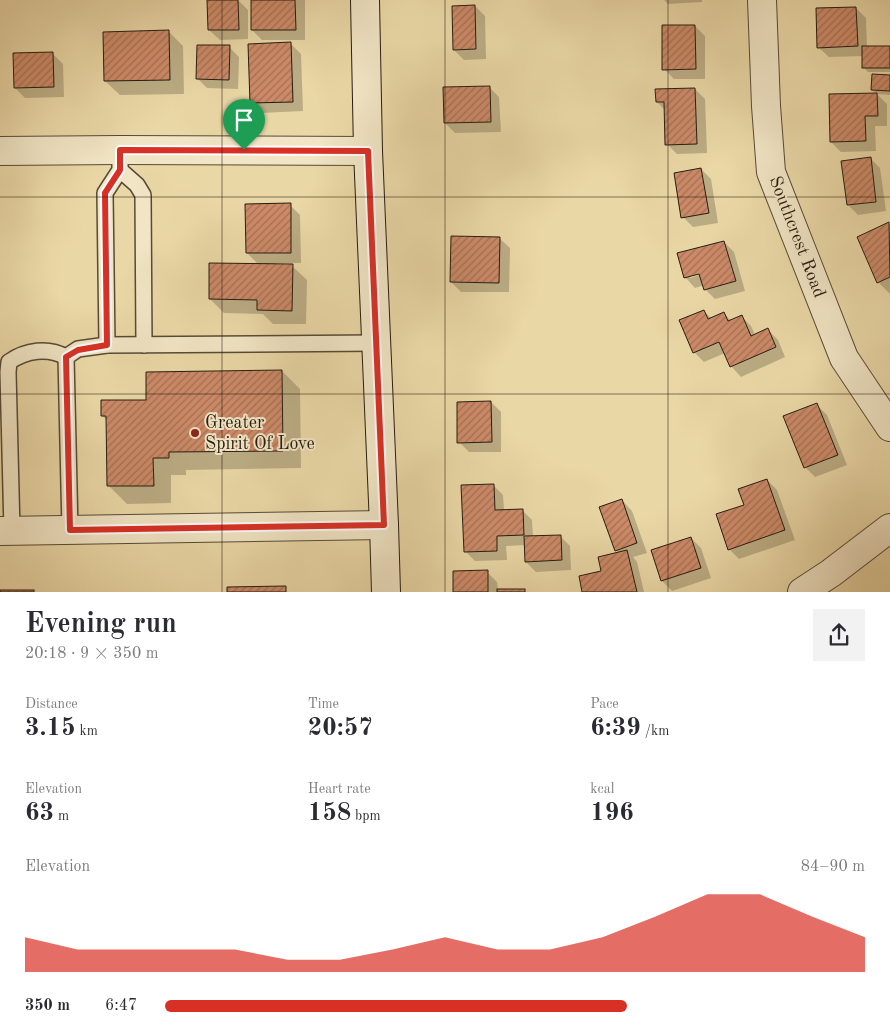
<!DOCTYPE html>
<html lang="en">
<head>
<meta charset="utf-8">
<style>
  body { margin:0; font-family:"Old Standard TT",serif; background:#f2f2f3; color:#2b2b33; height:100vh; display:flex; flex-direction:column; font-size:19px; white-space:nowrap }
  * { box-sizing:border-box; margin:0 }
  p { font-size:16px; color:#7c7c81 }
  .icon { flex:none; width:28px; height:28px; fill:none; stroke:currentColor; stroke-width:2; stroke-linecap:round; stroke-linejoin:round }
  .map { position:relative; height:592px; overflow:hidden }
  .side { display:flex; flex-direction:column; background:#fff; flex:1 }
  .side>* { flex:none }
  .pin { position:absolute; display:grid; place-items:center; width:42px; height:42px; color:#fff; margin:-51px -21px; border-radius:50% 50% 50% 0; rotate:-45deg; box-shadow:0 0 5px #0007 }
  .pin .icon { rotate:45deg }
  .round { display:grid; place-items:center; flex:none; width:52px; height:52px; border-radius:0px; background:#f2f2f3 }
  .overview { display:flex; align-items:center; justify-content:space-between; height:85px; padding:0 25px }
  h1 { font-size:28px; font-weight:700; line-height:38px }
  .metrics { display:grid; grid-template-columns:repeat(3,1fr); gap:8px; height:85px; padding:5px 25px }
  .metrics div { display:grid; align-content:center }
  .metrics b { font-size:25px; font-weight:700 }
  .metrics small { font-size:14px; font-weight:400 }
  .metrics p { font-size:14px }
  .chart { height:140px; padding:10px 25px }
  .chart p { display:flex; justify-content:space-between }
  .chart svg { width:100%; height:90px; margin-top:5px; fill:#d93025; opacity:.7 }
  ul { padding:0 25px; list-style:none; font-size:16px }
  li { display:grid; grid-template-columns:80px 60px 1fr; align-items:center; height:38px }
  li i { height:12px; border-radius:6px; background:#d93025 }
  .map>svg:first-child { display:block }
  .shadow { fill:#0003; fill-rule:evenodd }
  .building { fill:url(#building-hatch); stroke:#251c11 }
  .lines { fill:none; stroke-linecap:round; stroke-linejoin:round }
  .lane-casing { stroke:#564b36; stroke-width:18 }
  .street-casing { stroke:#564b36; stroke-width:30 }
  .secondary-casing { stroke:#251c11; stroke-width:30 }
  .lane { stroke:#f1e5c5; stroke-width:15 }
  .street { stroke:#f1e5c5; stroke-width:28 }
  .secondary { stroke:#f1e5c5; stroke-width:28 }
  .route-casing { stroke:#fff; stroke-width:10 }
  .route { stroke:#d93025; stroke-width:6 }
  .grid { fill:none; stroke:#251c11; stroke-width:1; stroke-opacity:0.55 }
  .poi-dot { fill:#8f2418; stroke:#f1e5c5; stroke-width:2 }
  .labels { text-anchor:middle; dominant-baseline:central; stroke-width:4; stroke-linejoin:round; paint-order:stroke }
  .street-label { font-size:18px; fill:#251c11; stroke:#f1e5c5 }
  .poi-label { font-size:18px; fill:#251c11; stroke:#f1e5c5; text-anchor:start }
</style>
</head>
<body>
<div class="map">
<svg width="890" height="592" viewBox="0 0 890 592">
  <defs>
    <pattern id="building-hatch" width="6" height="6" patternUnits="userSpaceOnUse" patternTransform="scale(1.25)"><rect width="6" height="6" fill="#cc8a68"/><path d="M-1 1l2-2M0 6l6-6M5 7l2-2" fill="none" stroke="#a57054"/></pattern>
  </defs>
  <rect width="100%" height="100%" fill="#ead7a6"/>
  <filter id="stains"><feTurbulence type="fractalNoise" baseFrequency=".004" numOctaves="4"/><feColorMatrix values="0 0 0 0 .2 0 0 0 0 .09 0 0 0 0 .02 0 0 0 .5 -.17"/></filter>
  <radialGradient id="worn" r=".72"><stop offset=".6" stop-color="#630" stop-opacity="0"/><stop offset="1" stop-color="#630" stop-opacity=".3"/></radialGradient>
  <g class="shadow">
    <polygon points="238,0 248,10 248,39 220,40 209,30"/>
    <polygon points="252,0 305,0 305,40 262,40 252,30"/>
    <polygon points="664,0 702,0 702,2 668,4"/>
    <polygon points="475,6 485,16 486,59 464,60 454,50"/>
    <polygon points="856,8 866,18 867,48 890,47 890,72 868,72 863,67 863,56 829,57 818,47"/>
    <polygon points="695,26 705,36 705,79 674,79 664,69"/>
    <polygon points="168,31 183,46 184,94 120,95 105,81"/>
    <polygon points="291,44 301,54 303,111 261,113 251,103"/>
    <polygon points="229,47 239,57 238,89 207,88 197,78"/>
    <polygon points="53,54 63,64 64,97 25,98 15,88"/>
    <polygon points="873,75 890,76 890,95 877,94 887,104 887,126 875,126 876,151 841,152 831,142 830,96 877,94 872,90"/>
    <polygon points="489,87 499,97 501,132 455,133 445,123"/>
    <polygon points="695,89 705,99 707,153 677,154 667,144 666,111 657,102"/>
    <polygon points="870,158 880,168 886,211 858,215 848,205"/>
    <polygon points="701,169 711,179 718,223 693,227 683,217"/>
    <polygon points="290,205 300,215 301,263 275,263 275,265 292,266 307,280 306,324 273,324 263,314 224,313 210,299 259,265 247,253"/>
    <polygon points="889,224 890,225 890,294 878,282"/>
    <polygon points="499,238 510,248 509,292 461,292 451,282"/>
    <path d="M724,242l10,10 11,39 -30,8 -10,-10 -1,-4 -9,3 -10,-11zM705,271v2l-15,5v-3z"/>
    <polygon points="704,311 712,319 724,313 731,321 741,316 751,326 755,335 768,330 778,340 785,357 741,377 731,366 725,353 704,362 694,352"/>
    <polygon points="282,371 300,389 301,468 186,470 186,475 171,475 171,503 127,504 109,486 108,421 102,416 147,401"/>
    <polygon points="491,402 501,412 501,452 469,452 459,442"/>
    <polygon points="817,405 827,415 847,465 815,477 805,467"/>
    <polygon points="767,480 777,490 795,540 739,559 729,549"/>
    <polygon points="493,485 503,495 504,511 522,510 532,520 533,537 560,536 570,546 571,570 536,572 526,562 526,545 506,546 507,560 475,561 465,551"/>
    <polygon points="622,500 632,511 647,553 633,557 637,562 644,592 584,592 619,553 616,550"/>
    <polygon points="691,538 701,548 711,578 672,591 662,581"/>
    <polygon points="487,572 497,582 498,590 524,590 526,592 454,592"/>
  </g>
  <g class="building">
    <polygon points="207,0 238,0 239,30 208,30"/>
    <polygon points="251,0 295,0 296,30 251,30"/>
    <polygon points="475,5 476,49 453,50 452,6"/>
    <polygon points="856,7 858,46 817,48 816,8"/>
    <polygon points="662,25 695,25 696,69 662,70"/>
    <polygon points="169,30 170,80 104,81 103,32"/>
    <polygon points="291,42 293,102 250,103 248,44"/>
    <polygon points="197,45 230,45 229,80 196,79"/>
    <rect x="862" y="46" width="28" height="22"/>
    <polygon points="53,52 54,87 14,88 13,53"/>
    <polygon points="872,74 890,75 890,91 871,90"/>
    <polygon points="490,86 491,122 444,123 443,87"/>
    <polygon points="695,88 697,144 665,145 664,102 656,102 655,89"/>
    <polygon points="877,93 878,116 865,116 866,141 830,142 829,94"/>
    <polygon points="871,157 876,202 847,205 841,161"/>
    <polygon points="701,168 709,213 681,218 674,173"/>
    <polygon points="291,203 291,253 246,253 245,204"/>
    <polygon points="889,222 890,277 877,283 857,237"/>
    <polygon points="451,236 500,237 499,283 450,282"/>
    <polygon points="724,241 736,281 704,290 699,274 684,278 677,253"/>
    <polygon points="209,263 293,264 292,311 257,310 257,300 209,299"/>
    <polygon points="704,310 708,319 724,312 728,321 742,315 751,336 768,328 776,347 730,367 719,342 693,353 679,320"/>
    <polygon points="282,370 283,451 169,452 169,458 153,458 154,486 107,486 106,416 101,416 101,400 146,400 146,372"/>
    <polygon points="491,401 492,442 457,443 457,402"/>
    <polygon points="817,403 838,455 804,468 783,416"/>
    <polygon points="767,479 785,530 728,550 716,514 744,505 738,489"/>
    <polygon points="494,484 495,510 523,509 524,535 497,536 497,551 464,552 461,485"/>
    <polygon points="622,499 637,543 615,551 599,507"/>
    <polygon points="561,535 562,560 525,562 524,536"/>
    <polygon points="691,537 701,568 661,581 651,550"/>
    <polygon points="627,550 637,592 582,592 579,576 601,571 598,557"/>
    <polygon points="488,570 488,592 453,592 453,571"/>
    <polygon points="286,586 286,592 227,592 227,587"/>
    <rect x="497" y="589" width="28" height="3"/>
    <rect x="0" y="590" width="34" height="2"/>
  </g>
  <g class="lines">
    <g class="lane-casing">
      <g id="lane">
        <polyline points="120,170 137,185 143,195 144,345"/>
        <polyline points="107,345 105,193 120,170 120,150"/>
        <polyline points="66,357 78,349 107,345 377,343"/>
        <polyline points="66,357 70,530"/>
        <path d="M12,531l-4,-159 1,-10c17,-12 39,-15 57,-5"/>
      </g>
    </g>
    <g class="street-casing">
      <g id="street">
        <polyline points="762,0 766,106 771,172 844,358 890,427"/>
        <polyline points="0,151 120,150 368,151"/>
        <polyline points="0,531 384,525"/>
        <polyline points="802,592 831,573 890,528"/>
      </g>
    </g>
    <g class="secondary-casing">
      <polyline id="secondary" points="365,0 368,151 384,525 386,592"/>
    </g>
    <use href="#lane" class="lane"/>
    <use href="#street" class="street"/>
    <use href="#secondary" class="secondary"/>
  </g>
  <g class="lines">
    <g class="route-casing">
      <polygon id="route" points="120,150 368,151 384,525 70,530 66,357 78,350 107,345 105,193 120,170"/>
    </g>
    <use href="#route" class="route"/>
  </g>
  <path class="grid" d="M222,0v592M445,0v592M668,0v592M0,197h890M0,394h890"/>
  <circle class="poi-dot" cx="195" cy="433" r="5"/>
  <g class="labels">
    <g class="street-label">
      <text transform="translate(797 237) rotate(69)">Southcrest Road</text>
    </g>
    <g class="poi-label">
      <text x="205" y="423">Greater<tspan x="205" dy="21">Spirit Of Love</tspan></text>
    </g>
  </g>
  <rect width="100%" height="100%" filter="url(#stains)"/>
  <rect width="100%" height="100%" fill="url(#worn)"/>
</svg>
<div class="pin" style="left:244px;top:150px;background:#1e9e55"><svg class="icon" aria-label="arrive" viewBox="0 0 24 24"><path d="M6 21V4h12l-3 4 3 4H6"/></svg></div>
</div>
<section class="side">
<div class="overview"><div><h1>Evening run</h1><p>20:18 · 9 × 350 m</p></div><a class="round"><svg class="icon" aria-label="share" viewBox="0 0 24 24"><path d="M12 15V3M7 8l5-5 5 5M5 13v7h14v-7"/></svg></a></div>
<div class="metrics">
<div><p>Distance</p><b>3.15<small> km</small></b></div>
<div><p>Time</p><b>20:57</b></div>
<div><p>Pace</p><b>6:39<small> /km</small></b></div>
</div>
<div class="metrics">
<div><p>Elevation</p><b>63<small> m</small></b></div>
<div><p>Heart rate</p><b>158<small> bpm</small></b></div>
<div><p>kcal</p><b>196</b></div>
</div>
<div class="chart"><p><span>Elevation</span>84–90 m</p>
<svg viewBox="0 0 160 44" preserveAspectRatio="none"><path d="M0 44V27L10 33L20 33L30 33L40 33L50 38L60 38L70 33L80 27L90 33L100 33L110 27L120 17L130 6L140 6L150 17L160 27V44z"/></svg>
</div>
<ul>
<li><b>350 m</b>6:47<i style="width:66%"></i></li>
</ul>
</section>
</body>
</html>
